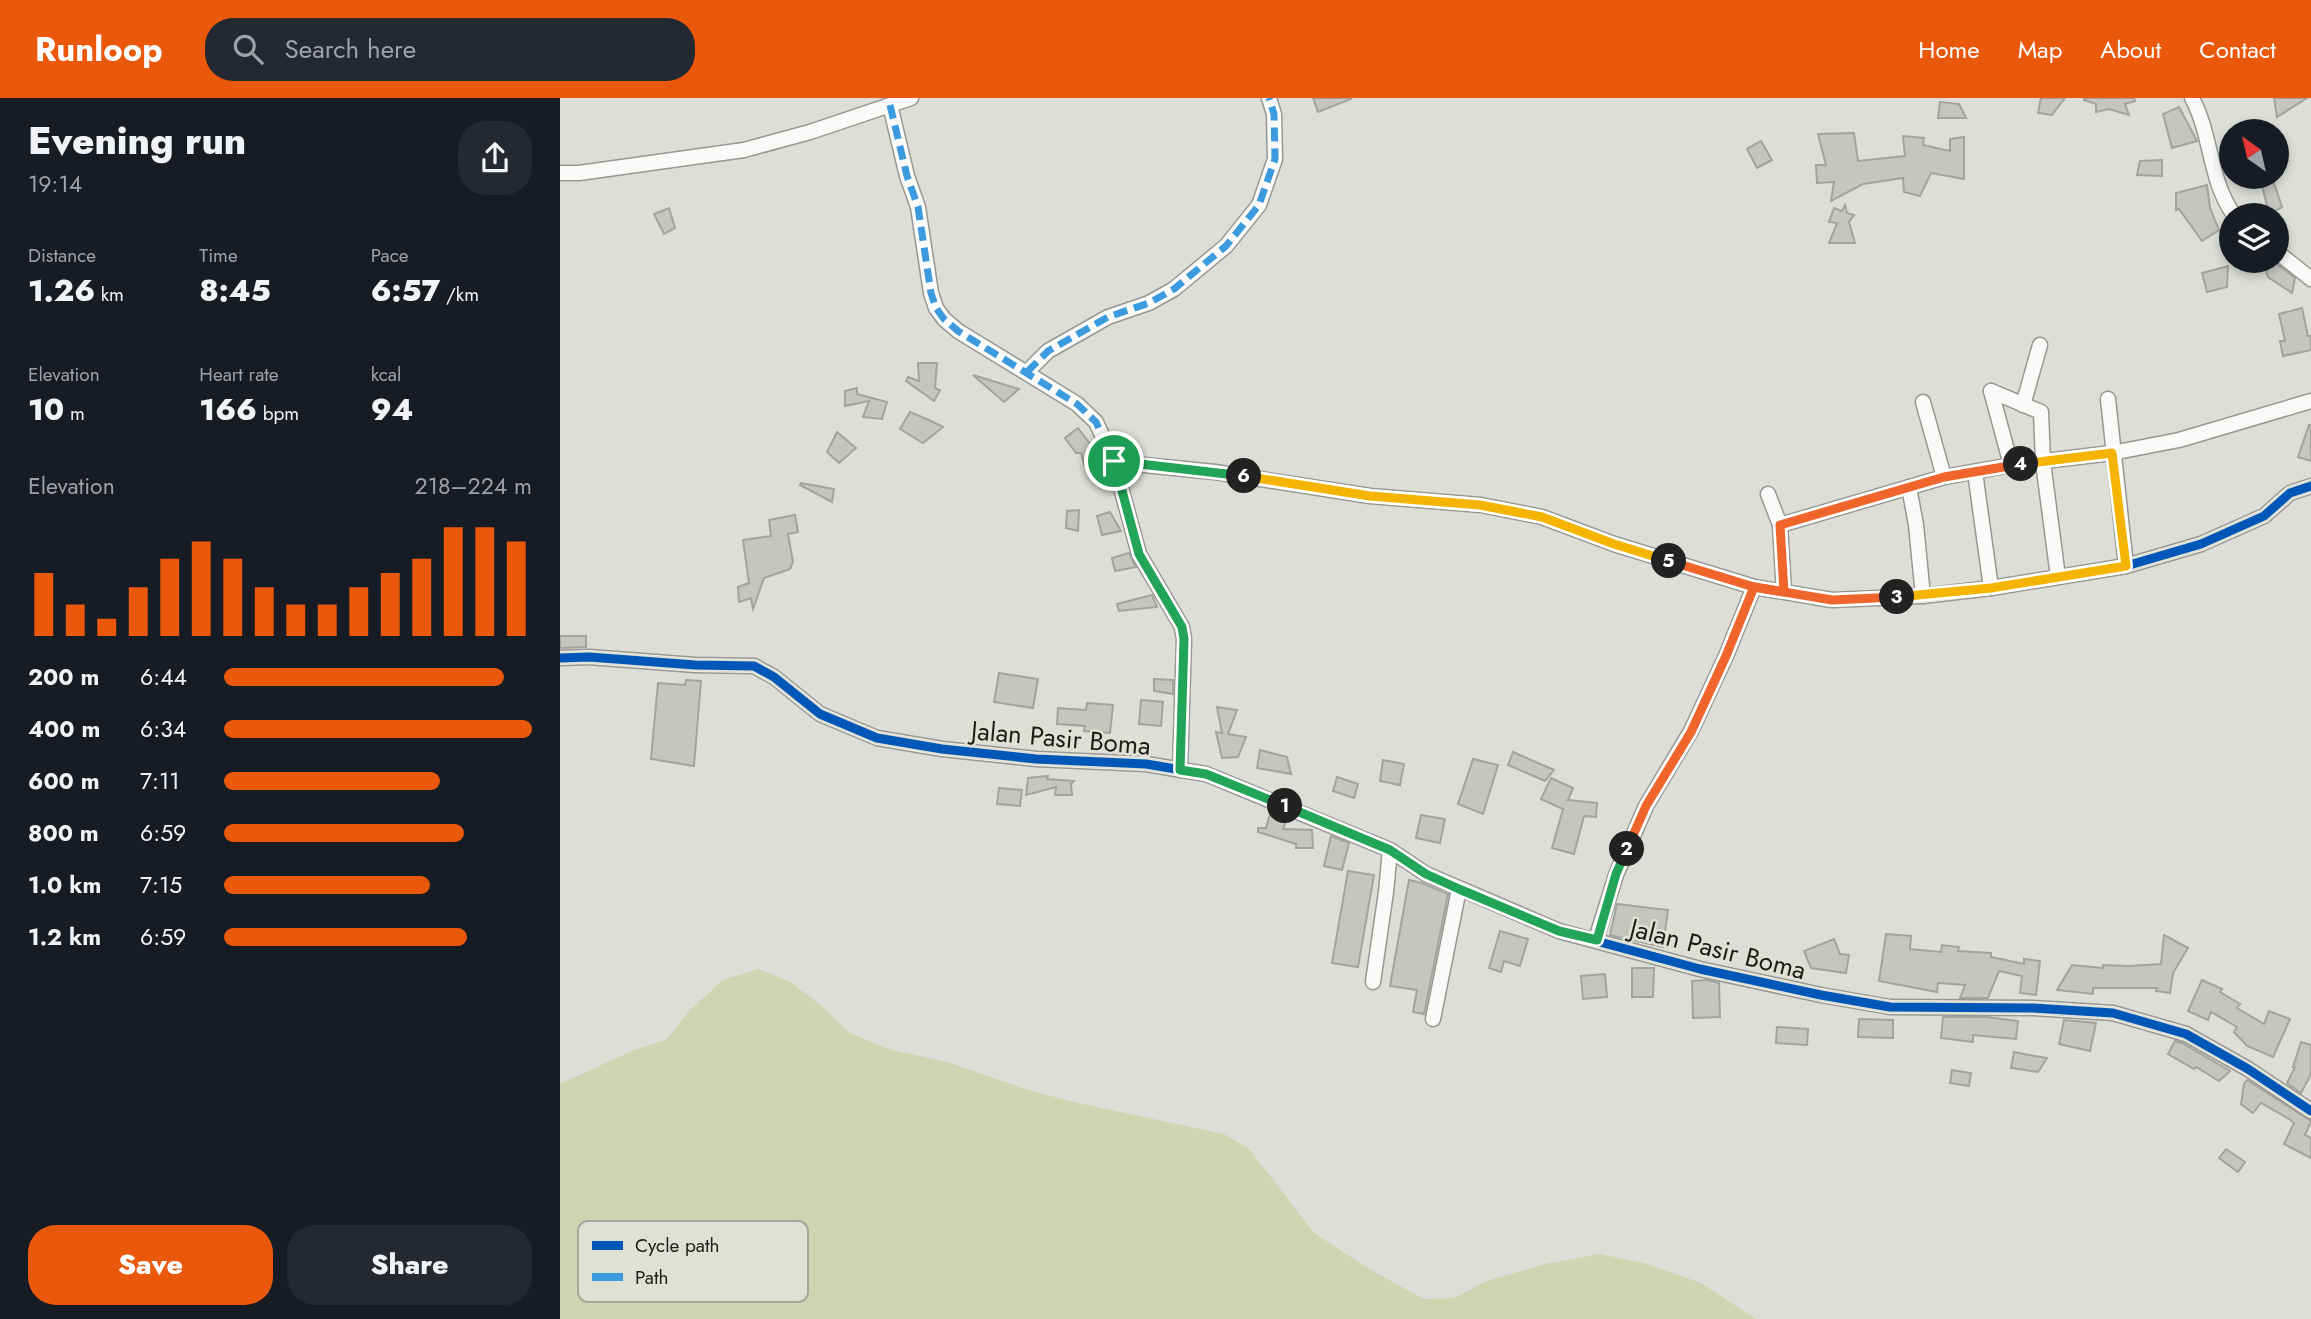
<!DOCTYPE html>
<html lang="en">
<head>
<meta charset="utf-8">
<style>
  body { margin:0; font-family:Jost,sans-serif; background:#242831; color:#f1f3f6; height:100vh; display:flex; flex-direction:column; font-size:26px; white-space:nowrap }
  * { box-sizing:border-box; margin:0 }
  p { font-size:23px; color:#9ea1a6 }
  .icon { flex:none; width:38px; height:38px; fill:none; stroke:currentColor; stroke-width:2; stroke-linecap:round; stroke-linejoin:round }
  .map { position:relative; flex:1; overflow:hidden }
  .details { display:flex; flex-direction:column; background:#171b24; width:560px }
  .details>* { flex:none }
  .needle { width:46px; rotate:326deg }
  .fabs { position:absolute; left:1659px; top:21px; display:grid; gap:14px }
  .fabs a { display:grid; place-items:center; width:70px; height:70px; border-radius:50%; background:#171b24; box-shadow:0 4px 10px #0003; font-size:35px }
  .pin { position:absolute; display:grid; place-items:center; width:60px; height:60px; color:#fff; margin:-30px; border:4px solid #fff; border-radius:50%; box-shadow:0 2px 7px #0007 }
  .km { position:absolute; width:35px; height:35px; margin:-18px; border-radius:50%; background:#222; color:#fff; font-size:19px; line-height:35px; text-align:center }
  .round { display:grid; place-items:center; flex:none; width:74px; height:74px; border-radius:28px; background:#242831 }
  .overview { display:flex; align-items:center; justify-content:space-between; height:119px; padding:0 28px }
  h1 { font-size:38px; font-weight:800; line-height:52px }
  .figures { display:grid; grid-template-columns:repeat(3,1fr); gap:10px; height:119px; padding:7px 28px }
  .figures div { display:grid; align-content:center }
  .figures b { font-size:30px; font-weight:800 }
  .figures small { font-size:19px; font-weight:400 }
  .figures p { font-size:19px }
  .chart { height:196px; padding:14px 28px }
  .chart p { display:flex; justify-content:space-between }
  .chart svg { width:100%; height:126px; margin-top:7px; stroke:#ea580c; stroke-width:6 }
  .action { display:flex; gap:14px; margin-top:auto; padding:14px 28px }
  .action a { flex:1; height:80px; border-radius:28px; background:#ea580c; color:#fff; font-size:28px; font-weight:800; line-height:80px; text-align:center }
  .action a+a { background:#242831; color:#f1f3f6 }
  ul { padding:0 28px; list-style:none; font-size:23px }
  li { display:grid; grid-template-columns:112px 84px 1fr; align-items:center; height:52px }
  li i { height:18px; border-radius:9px; background:#ea580c }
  header { display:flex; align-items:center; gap:42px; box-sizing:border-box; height:98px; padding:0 35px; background:#ea580c; color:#fff }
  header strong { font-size:33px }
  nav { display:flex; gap:38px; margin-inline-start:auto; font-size:24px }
  .search { width:490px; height:63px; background:#242831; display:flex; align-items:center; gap:18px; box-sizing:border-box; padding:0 24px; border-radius:28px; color:#9ea1a6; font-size:26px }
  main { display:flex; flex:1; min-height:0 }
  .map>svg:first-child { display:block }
  .green { fill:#d1d4b2 }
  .building { fill:#c5c6c0; stroke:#a3a49e; stroke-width:2 }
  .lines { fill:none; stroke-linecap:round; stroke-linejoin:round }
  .street-casing { stroke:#979893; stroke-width:17 }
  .street { stroke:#fafaf9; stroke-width:14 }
  .quiet { stroke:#3c9bdf; stroke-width:7; stroke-dasharray:14 7; stroke-linecap:butt }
  .cycleway-casing { stroke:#e0e1d4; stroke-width:13 }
  .cycleway { stroke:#0057b8; stroke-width:9 }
  .split-1-casing { stroke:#fff; stroke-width:14 }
  .split-2-casing { stroke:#fff; stroke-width:14 }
  .split-3-casing { stroke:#fff; stroke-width:14 }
  .split-4-casing { stroke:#fff; stroke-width:14 }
  .split-5-casing { stroke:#fff; stroke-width:14 }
  .split-6-casing { stroke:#fff; stroke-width:14 }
  .split-7-casing { stroke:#fff; stroke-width:14 }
  .split-1 { stroke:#22a559; stroke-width:9 }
  .split-2 { stroke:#22a559; stroke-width:9 }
  .split-3 { stroke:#f0652b; stroke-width:9 }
  .split-4 { stroke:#f5b400; stroke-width:9 }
  .split-5 { stroke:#f0652b; stroke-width:9 }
  .split-6 { stroke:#f5b400; stroke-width:9 }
  .split-7 { stroke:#22a559; stroke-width:9 }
  .labels { text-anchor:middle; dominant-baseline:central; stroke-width:5; stroke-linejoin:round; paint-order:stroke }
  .street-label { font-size:26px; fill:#1d1d18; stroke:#e0e1d4 }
  .key { fill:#e0e1d4; stroke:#a6a69c; stroke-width:2 }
  .key-label { font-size:19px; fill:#1d1d18 }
</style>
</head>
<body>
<header>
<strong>Runloop</strong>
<div class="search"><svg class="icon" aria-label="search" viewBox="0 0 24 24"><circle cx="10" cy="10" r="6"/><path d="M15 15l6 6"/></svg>Search here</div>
<nav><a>Home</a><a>Map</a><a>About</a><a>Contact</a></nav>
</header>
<main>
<section class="details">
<div class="overview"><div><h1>Evening run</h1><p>19:14</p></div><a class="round"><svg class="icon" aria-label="share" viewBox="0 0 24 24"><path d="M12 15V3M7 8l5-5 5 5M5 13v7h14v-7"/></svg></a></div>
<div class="figures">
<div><p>Distance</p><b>1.26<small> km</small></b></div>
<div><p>Time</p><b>8:45</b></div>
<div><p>Pace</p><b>6:57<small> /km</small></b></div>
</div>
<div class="figures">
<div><p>Elevation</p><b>10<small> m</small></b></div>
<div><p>Heart rate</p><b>166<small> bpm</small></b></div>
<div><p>kcal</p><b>94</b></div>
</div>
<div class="chart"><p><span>Elevation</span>218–224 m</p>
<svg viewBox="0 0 160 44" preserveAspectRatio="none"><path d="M5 44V22M15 44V33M25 44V38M35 44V27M45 44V17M55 44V11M65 44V17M75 44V27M85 44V33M95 44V33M105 44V27M115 44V22M125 44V17M135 44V6M145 44V6M155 44V11"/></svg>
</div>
<ul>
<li><b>200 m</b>6:44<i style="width:91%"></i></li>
<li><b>400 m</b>6:34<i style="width:100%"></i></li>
<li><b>600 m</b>7:11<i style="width:70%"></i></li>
<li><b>800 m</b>6:59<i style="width:78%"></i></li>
<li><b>1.0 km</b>7:15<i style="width:67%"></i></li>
<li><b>1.2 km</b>6:59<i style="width:79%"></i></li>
</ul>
<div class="action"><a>Save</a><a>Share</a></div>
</section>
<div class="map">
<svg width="1751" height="1221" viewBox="0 0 1751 1221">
  <rect width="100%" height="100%" fill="#ddded7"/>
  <polygon class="green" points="199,871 230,884 263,909 290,935 331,952 387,964 462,990 513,1004 664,1036 690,1052 754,1135 811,1172 864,1201 894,1200 927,1183 985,1166 1040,1156 1087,1166 1141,1185 1196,1221 0,1221 0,986 74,952 106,942 130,912 163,882"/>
  <g class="building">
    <polygon points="753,0 790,0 791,1 758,14"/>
    <polygon points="1481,0 1505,0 1492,17 1478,15"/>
    <polygon points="1524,0 1574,0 1575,3 1565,6 1569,17 1549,11 1536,14 1536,6 1524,2"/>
    <polygon points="1714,0 1747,0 1717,19"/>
    <polygon points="1380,4 1399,6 1406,20 1378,20"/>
    <polygon points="1619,9 1637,43 1612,50 1603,16"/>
    <polygon points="1294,35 1298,63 1345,58 1343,38 1364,40 1363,47 1390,53 1390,41 1404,39 1404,81 1371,75 1360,98 1344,94 1343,80 1303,86 1271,103 1274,84 1257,85 1256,67 1266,67 1258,36"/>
    <polygon points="1201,43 1212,62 1197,70 1187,51"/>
    <polygon points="1602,62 1602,78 1577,77 1580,63"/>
    <polygon points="1700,79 1712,79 1722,109 1712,115 1707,108"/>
    <polygon points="1647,87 1650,110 1659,132 1642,143 1619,111 1616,112 1616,95"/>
    <polygon points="1285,107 1287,115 1294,117 1289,124 1295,145 1269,145 1277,125 1269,124 1274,110 1282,113"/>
    <polygon points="109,110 115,130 104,136 94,116"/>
    <polygon points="1702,163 1713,163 1735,180 1732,195 1708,179"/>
    <polygon points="1668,168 1667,189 1647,194 1642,175"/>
    <polygon points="1742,210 1748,238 1751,238 1751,252 1723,258 1720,243 1725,243 1719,216"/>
    <polygon points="358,265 377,265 375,290 380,292 374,303 346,283 348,279 359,283"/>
    <polygon points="413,277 459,291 444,304"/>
    <polygon points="297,290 297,296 327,304 322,321 303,319 309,303 285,308 285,293"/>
    <polygon points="350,314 371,323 383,329 363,345 340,331"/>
    <polygon points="1749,327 1751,327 1751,363 1738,359"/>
    <polygon points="518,330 545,366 529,374 524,366 521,355 516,355 505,340"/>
    <polygon points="277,334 296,350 279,365 267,354"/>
    <polygon points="241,385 274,391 272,404 240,387"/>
    <polygon points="519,412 518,433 506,430 507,413"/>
    <polygon points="550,414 561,433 542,437 537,418"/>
    <polygon points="235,417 238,434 228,436 233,464 230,471 204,480 193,511 191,500 179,504 178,489 189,485 183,442 211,438 209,422"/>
    <polygon points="569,455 576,469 555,473 552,460"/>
    <polygon points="592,497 597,509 559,513 557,506"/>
    <polygon points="0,538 26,538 26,549 0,550"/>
    <polygon points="439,575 478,581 473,610 434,604"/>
    <polygon points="594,581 613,582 613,596 594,593"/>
    <polygon points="126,582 141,583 134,668 91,661 98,585 125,587"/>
    <polygon points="581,602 603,604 601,628 579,626"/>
    <polygon points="527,605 553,607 550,635 524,633 525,628 497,626 498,610 526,612"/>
    <polygon points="657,609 677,612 668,636 686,639 678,659 662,660 656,634 662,635"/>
    <polygon points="700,652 727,659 731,676 697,670"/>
    <polygon points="953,654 994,672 985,683 948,667"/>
    <polygon points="913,661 938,667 923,716 898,706"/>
    <polygon points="823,662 844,666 840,687 820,683"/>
    <polygon points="488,678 487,681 514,683 511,686 512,697 495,697 496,689 466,697 468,680"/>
    <polygon points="777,679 798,686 794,700 773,693"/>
    <polygon points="991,680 1013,690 1008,702 1037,705 1036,719 1024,718 1014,756 992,750 1003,711 981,701"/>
    <polygon points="439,690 462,692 460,708 437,706"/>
    <polygon points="711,713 727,720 723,731 752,732 753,750 736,750 736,746 698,734 698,730 706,730"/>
    <polygon points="861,717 885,721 880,745 856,740"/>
    <polygon points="771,738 789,745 782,772 764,768"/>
    <polygon points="788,773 814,777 798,869 772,865"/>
    <polygon points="849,782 862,785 888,796 864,916 853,914 857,892 830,888"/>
    <polygon points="1057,806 1108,812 1103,849 1050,837"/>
    <polygon points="940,833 968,841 960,868 944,863 941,874 929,870"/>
    <polygon points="1326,836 1351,838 1350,851 1381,854 1382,847 1399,849 1398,853 1431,855 1431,859 1464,866 1464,861 1480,863 1476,897 1460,895 1462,878 1439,873 1428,900 1400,900 1405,887 1378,885 1377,894 1319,883"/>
    <polygon points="1604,837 1628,850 1613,875 1610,895 1596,893 1597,890 1533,890 1533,896 1497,892 1512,867 1543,870 1543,867 1569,868 1601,866"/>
    <polygon points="1274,841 1280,856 1289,857 1286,875 1251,870 1244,853"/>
    <polygon points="1072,870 1094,870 1093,899 1072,899"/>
    <polygon points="1045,876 1047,899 1023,901 1021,878"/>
    <polygon points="1148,882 1159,885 1160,919 1133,920 1132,883"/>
    <polygon points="1642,882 1662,891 1660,894 1680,906 1677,910 1704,926 1709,913 1730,921 1713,959 1687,948 1674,934 1677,929 1651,914 1648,922 1628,913"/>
    <polygon points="1383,919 1427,919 1458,923 1456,941 1413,937 1413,944 1381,940"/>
    <polygon points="1299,921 1333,922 1333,940 1298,939"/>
    <polygon points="1504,922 1536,925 1530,953 1499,946"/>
    <polygon points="1217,929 1248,931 1247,947 1216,945"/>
    <polygon points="1615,943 1622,945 1670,973 1659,983 1636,969 1634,971 1608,956"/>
    <polygon points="1741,944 1751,947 1751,976 1741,995 1727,985 1735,969 1733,969"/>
    <polygon points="1454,954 1469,957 1487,960 1478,974 1451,970"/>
    <polygon points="1392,972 1411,975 1409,988 1390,985"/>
    <polygon points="1687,982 1751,1023 1745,1037 1751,1040 1751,1060 1724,1046 1734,1025 1729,1021 1701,1005 1693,1015 1681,1006 1684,986"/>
    <polygon points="1666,1051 1685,1064 1678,1074 1659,1060"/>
  </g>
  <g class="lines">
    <g class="street-casing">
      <g id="street">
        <path d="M1632,0c20,37 17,83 42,117"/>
        <polyline points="330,7 347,78 358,109 371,195 376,210 384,221 398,233 517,306 536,324 554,364 579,456 622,529 624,541 620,672"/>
        <polyline points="0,75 19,75 184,52 250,34 351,0"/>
        <polyline points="1717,154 1751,181"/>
        <polyline points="467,274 488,253 548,219 589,205 614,191 666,148 699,107 715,61 714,16 709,0"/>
        <polyline points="1431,293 1481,314 1483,364 1498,479"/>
        <polyline points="1431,293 1451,367"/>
        <polyline points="1548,301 1566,468"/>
        <polyline points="1363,304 1384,379"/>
        <polyline points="1463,307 1480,247"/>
        <polyline points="554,364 655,374 810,398 921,407 982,419 1054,446 1194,489 1272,502 1363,498 1431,490 1566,468 1641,446 1704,418 1730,395 1751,388"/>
        <polyline points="1415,374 1431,490"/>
        <polyline points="1349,389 1356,427 1363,498"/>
        <polyline points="1208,396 1220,427 1224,494"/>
        <polyline points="1220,427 1384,379 1451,367 1552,355 1619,342 1751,303"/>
        <polyline points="0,560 29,559 135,567 194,568 214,579 260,616 317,640 382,651 476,661 586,666 646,676 830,752 866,776 999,833 1140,871 1261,897 1330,909 1473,910 1553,915 1626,936 1688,971 1751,1013"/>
        <polyline points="1036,841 1056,777 1086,708 1131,633 1166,558 1194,489"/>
        <polyline points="813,884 826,794 830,752"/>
        <polyline points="873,921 899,791"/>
      </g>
    </g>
    <use href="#street" class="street"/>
    <g class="quiet">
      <polyline points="330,7 347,78 358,109 371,195 376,210 384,221 398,233 517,306 536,324 554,364"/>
      <polyline points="467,274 488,253 548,219 589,205 614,191 666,148 699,107 715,61 714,16 709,0"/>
    </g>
    <g class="cycleway-casing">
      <g id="cycleway">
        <polyline points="554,364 655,374 810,398 921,407 982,419 1054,446 1194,489 1272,502 1363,498 1431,490 1566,468 1641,446 1704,418 1730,395 1751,388"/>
        <polyline points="0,560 29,559 135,567 194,568 214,579 260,616 317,640 382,651 476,661 586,666 646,676 830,752 866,776 999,833 1140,871 1261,897 1330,909 1473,910 1553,915 1626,936 1688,971 1751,1013"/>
      </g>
    </g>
    <use href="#cycleway" class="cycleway"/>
  </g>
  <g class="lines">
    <g class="split-1-casing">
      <polyline id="split-1" points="554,363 579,456 622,529 624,541 620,672 646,676 725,708"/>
    </g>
    <g class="split-2-casing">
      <polyline id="split-2" points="725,708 830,752 866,776 899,791 999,833 1037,842 1056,776 1067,751"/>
    </g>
    <g class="split-3-casing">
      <polyline id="split-3" points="1067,751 1086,708 1131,634 1166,558 1194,489 1272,502 1337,499"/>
    </g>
    <g class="split-4-casing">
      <polyline id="split-4" points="1337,499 1431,490 1566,468 1552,355 1461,366"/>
    </g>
    <g class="split-5-casing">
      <polyline id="split-5" points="1109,463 1194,489 1224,494 1220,427 1384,379 1461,366"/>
    </g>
    <g class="split-6-casing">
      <polyline id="split-6" points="684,378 810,398 920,407 982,419 1054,446 1109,463"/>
    </g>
    <g class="split-7-casing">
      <polyline id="split-7" points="554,363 684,378"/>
    </g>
    <use href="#split-1" class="split-1"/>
    <use href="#split-2" class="split-2"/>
    <use href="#split-3" class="split-3"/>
    <use href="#split-4" class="split-4"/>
    <use href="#split-5" class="split-5"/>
    <use href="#split-6" class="split-6"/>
    <use href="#split-7" class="split-7"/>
  </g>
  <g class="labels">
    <g class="street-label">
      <text transform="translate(501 640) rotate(5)">Jalan Pasir Boma</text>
      <text transform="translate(1158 851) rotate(14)">Jalan Pasir Boma</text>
    </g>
  </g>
  <rect x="18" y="1123" width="230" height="81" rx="10" class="key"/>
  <rect x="32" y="1143" width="31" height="9" fill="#0057b8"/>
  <rect x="32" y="1175" width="31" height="8" fill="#3c9bdf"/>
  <g class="key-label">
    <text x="75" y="1154">Cycle path</text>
    <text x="75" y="1186">Path</text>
  </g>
</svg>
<div class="fabs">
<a><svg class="needle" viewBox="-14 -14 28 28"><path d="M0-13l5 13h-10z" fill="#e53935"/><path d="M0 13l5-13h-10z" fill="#9ea1a6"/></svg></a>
<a><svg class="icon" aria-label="layers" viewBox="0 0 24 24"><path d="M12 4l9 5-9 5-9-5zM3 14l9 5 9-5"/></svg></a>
</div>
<div class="pin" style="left:554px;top:363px;background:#1e9e55"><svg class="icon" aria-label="arrive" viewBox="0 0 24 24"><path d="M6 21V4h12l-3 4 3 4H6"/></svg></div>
<b class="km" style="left:725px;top:708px">1</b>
<b class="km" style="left:1067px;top:751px">2</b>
<b class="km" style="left:1337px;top:499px">3</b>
<b class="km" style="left:1461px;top:366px">4</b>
<b class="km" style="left:1109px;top:463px">5</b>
<b class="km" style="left:684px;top:378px">6</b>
</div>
</main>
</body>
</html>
